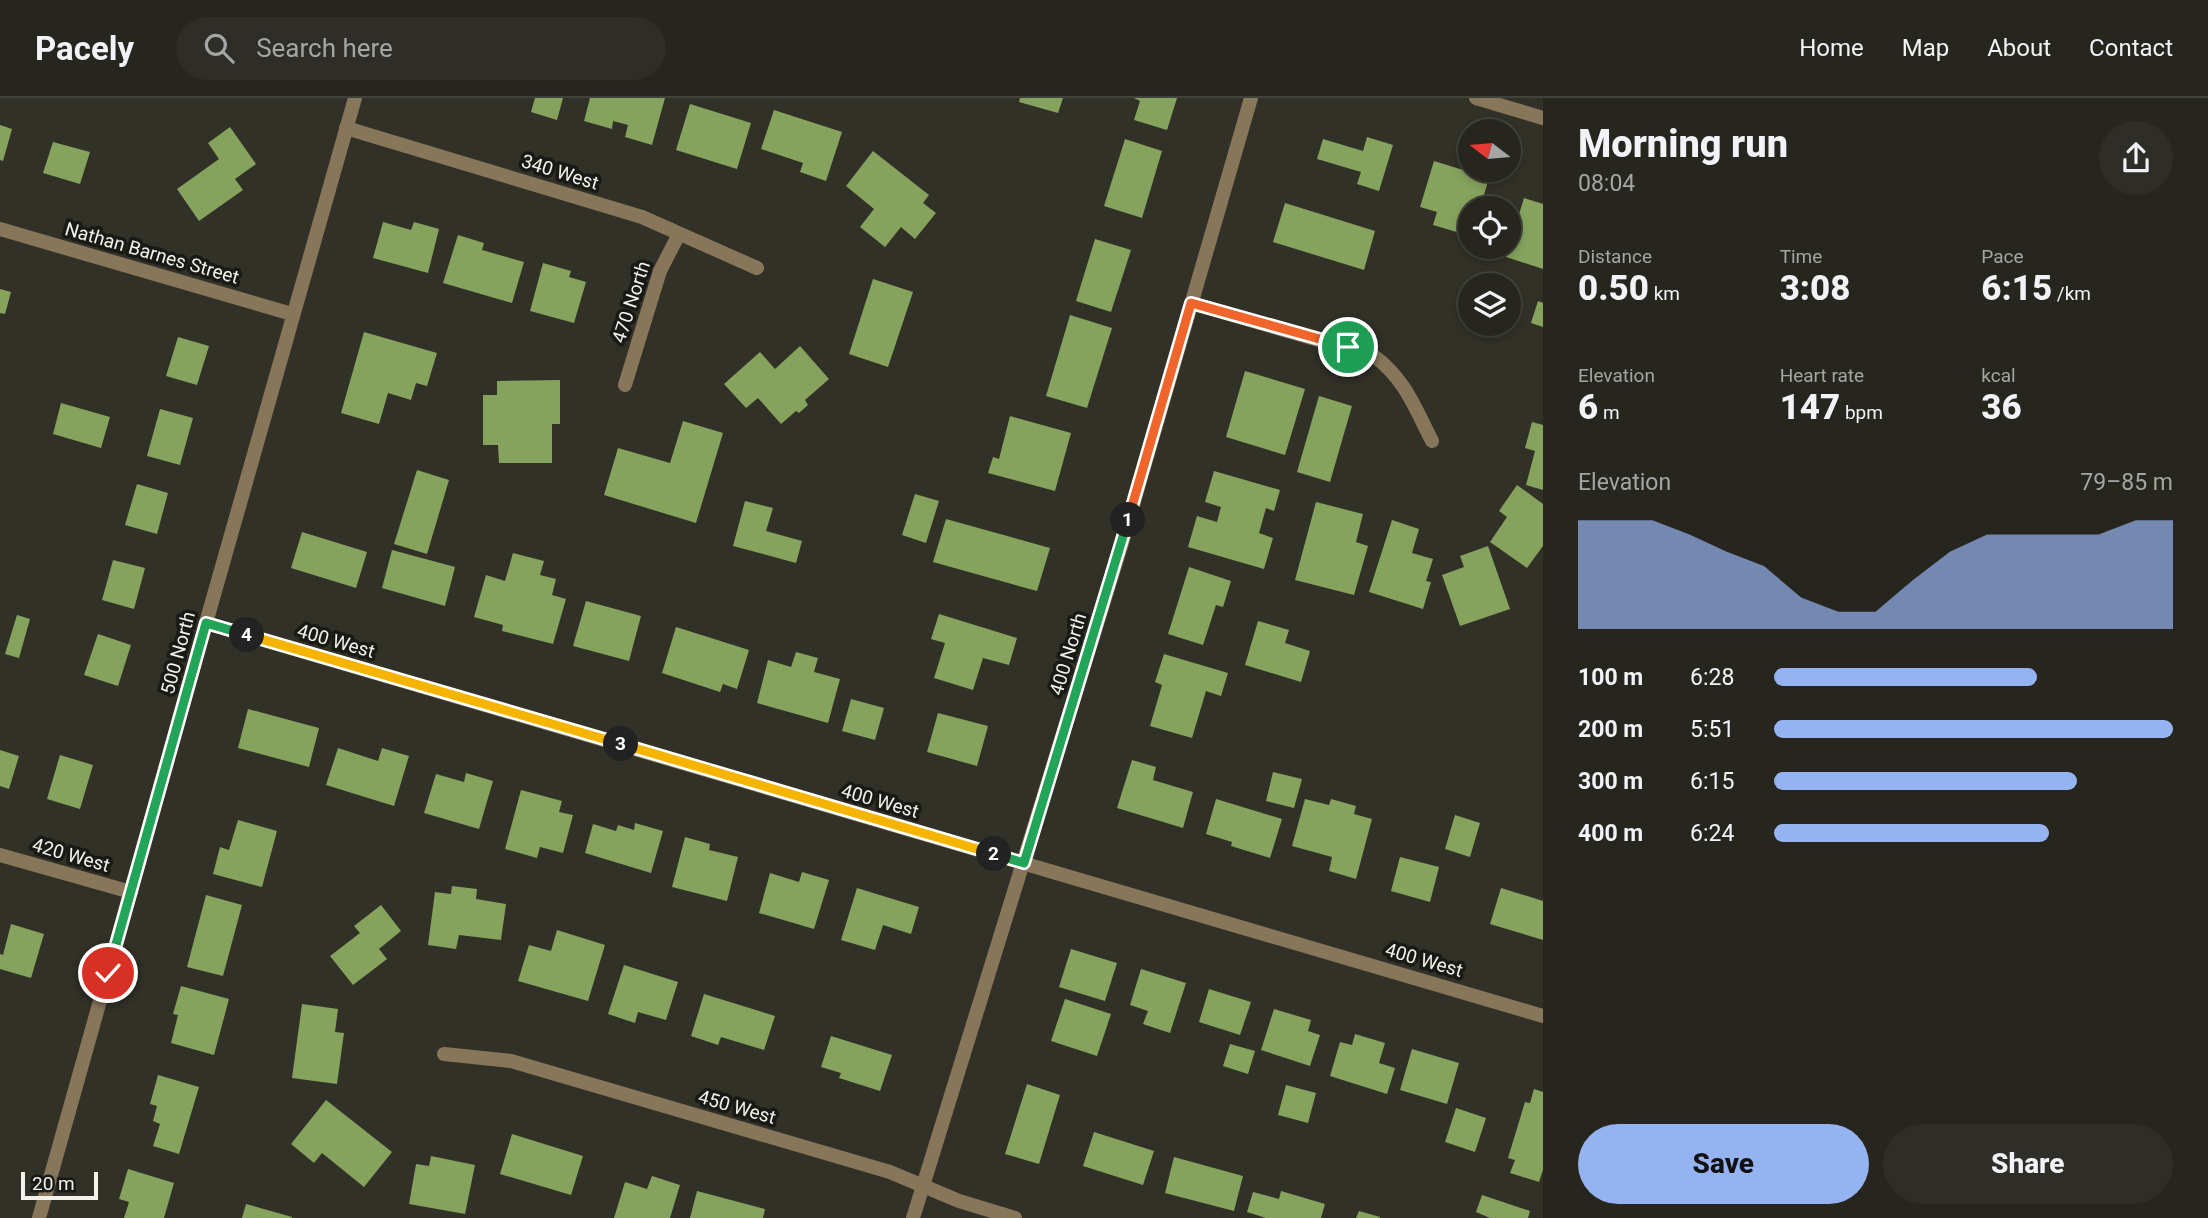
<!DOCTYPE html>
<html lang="en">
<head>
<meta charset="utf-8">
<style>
  body { margin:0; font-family:Roboto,sans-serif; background:#2e2d27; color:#f1f3f6; height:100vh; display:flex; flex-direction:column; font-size:26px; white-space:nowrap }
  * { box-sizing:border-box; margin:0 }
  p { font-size:23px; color:#a4a5a4 }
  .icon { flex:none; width:38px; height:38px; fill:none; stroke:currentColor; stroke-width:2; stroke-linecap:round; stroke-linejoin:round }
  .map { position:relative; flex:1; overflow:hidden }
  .details { display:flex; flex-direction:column; background:#26251e; width:665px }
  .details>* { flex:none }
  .needle { width:46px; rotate:286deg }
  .tools { position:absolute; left:1458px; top:21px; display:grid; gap:14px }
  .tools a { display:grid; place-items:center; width:63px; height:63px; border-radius:50%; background:#26251e; box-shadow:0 4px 10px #0003,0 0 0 2px #42423c; font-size:35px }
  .scale { position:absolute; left:21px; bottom:18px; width:77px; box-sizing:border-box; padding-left:7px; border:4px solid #f2f2eb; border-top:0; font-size:19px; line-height:24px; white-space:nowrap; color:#f2f2eb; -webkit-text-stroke:5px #191915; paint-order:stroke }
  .pin { position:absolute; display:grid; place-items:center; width:60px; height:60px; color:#fff; margin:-30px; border:4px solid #fff; border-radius:50%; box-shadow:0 2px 7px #0007 }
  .km { position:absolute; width:35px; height:35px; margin:-18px; border-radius:50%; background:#222; color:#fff; font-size:19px; line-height:35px; text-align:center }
  .round { display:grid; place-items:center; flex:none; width:74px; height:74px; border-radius:37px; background:#2e2d27 }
  .head { display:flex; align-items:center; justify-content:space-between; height:119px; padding:0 35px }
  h1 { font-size:38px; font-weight:800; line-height:52px }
  .metrics { display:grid; grid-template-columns:repeat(3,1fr); gap:10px; height:119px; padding:7px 35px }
  .metrics div { display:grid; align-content:center }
  .metrics b { font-size:35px; font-weight:800 }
  .metrics small { font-size:19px; font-weight:400 }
  .metrics p { font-size:19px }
  .chart { height:196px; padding:14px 35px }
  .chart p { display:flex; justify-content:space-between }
  .chart svg { width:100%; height:126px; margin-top:7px; fill:#95b2f1; opacity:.7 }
  .cta { display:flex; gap:14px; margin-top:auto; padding:14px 35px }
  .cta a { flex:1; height:80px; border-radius:42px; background:#95b2f1; color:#111; font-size:28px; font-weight:800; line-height:80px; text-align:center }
  .cta a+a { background:#2e2d27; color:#f1f3f6 }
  ul { padding:0 35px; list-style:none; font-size:23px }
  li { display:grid; grid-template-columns:112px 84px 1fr; align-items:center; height:52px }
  li i { height:18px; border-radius:9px; background:#95b2f1 }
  header { display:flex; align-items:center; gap:42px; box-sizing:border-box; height:98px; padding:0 35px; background:#26251e; border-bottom:2px solid #42423c }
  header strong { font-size:33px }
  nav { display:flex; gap:38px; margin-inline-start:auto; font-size:24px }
  .search { width:490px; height:63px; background:#2e2d27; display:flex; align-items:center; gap:18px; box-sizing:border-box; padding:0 24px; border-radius:38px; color:#a4a5a4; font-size:26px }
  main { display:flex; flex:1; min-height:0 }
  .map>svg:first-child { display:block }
  .building { fill:#85a35d }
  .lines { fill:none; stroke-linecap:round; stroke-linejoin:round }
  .minor { stroke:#88765a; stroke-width:14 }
  .tertiary { stroke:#88765a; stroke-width:14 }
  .split-1-casing { stroke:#fff; stroke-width:14 }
  .split-2-casing { stroke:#fff; stroke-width:14 }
  .split-3-casing { stroke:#fff; stroke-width:14 }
  .split-4-casing { stroke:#fff; stroke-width:14 }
  .split-5-casing { stroke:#fff; stroke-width:14 }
  .split-1 { stroke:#f0652b; stroke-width:9 }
  .split-2 { stroke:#22a559; stroke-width:9 }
  .split-3 { stroke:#f5b400; stroke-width:9 }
  .split-4 { stroke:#f5b400; stroke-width:9 }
  .split-5 { stroke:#22a559; stroke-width:9 }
  .labels { text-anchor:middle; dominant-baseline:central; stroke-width:7; stroke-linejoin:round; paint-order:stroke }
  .street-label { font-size:19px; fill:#f2f2eb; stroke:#191915 }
</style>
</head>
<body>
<header>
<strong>Pacely</strong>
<div class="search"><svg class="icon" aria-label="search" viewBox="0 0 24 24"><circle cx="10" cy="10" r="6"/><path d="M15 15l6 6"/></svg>Search here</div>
<nav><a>Home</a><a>Map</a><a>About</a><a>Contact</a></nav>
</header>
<main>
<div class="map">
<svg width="1543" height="1120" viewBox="0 0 1543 1120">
  <rect width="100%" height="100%" fill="#323128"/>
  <g class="building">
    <polygon points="535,0 563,0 557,22 531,14"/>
    <polygon points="590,0 665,0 652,47 625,39 628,27 613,23 612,31 584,23"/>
    <polygon points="1020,0 1063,0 1058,15 1019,4"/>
    <polygon points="1134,0 1177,0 1167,32 1134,22 1140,3"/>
    <polygon points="690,6 751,25 737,71 676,52"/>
    <polygon points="774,12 842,34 826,83 800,74 803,65 761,51"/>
    <polygon points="0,27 12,31 3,63 0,62"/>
    <polygon points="230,29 256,66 235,81 243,92 199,123 177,91 219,61 208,45"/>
    <polygon points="1367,39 1393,47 1379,93 1357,86 1361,74 1317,61 1323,41 1363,53"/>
    <polygon points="1125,41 1162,53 1142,120 1104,108"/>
    <polygon points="53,44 90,54 80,86 43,75"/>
    <polygon points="873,53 929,97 923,105 936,115 915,141 901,129 885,149 860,129 874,111 846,88"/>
    <polygon points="1434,63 1489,80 1480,110 1470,110 1470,148 1464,146 1467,137 1433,127 1437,114 1420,109"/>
    <polygon points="1524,100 1543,106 1543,171 1506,159"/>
    <polygon points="1285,105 1375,133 1364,172 1273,144"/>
    <polygon points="383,124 411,132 414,124 439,131 428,175 373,160"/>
    <polygon points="458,137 484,145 482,152 524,164 512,205 443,185"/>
    <polygon points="1095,141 1131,152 1111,214 1076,203"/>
    <polygon points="1475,149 1493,149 1491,154"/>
    <polygon points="543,165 571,173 569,179 586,184 574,225 530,213"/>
    <polygon points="873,181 913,194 888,269 849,256"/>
    <polygon points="0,191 11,194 5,216 0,215"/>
    <polygon points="1538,203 1543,205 1543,229 1531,225"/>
    <polygon points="1070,217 1112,230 1087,310 1046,298"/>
    <polygon points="364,234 437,255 427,288 416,285 411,302 388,295 379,326 341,315"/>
    <polygon points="178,239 209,248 197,287 166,278"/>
    <polygon points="800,248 829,281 805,302 808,307 799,315 796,313 781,326 758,300 746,310 724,286 760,254 775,271"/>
    <polygon points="1245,273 1305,291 1285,357 1226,339"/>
    <polygon points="560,282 560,326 552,326 552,365 499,365 498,347 483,347 483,297 497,297 497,283"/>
    <polygon points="1319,298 1352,308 1330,384 1297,374"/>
    <polygon points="61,305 110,319 101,350 53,336"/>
    <polygon points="160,311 193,320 180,367 147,358"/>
    <polygon points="1010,318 1071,335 1055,393 988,375 993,359 999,361"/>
    <polygon points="683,323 723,335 696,425 604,397 618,350 670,365"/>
    <polygon points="1532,324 1543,327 1543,392 1526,387 1535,353 1525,350"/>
    <polygon points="417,372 449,382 427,456 394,446"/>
    <polygon points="1214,373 1280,392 1274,413 1266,410 1259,435 1273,440 1264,471 1188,449 1197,418 1217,424 1221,409 1205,404"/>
    <polygon points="137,386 168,395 157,436 125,427"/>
    <polygon points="1517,387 1543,406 1543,448 1527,470 1490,444 1507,419 1499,413"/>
    <polygon points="915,396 939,403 926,445 902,437"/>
    <polygon points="745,403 773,410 766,433 802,443 796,465 733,448"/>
    <polygon points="1316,404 1363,416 1356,444 1368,448 1354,497 1295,482"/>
    <polygon points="946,421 1050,450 1037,493 933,464"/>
    <polygon points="1392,422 1419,431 1412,455 1433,461 1426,483 1431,484 1423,511 1369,494"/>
    <polygon points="302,434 367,454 356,490 291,470"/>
    <polygon points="1488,448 1510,511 1460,528 1442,477 1464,469 1460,458"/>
    <polygon points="392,452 455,469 445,508 382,490"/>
    <polygon points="513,455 544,463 540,477 556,481 552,497 566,501 553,546 502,533 503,527 474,519 486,477 505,483"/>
    <polygon points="113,462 145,470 134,511 102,502"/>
    <polygon points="1189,469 1231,483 1223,509 1216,507 1203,547 1168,536"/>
    <polygon points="586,503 641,518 629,563 573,548"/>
    <polygon points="939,516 1017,540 1009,567 983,560 973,592 934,580 945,545 931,541"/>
    <polygon points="17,517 30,521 19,560 5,556"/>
    <polygon points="1258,523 1289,532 1285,545 1310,553 1301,584 1245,567"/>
    <polygon points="676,529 749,552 737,591 723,586 720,594 662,575"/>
    <polygon points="98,536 131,547 118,588 84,577"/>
    <polygon points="796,554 818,560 814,574 840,581 828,625 757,605 768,562 791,569"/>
    <polygon points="1164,556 1228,575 1221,598 1206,593 1192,640 1150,628 1162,587 1155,584"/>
    <polygon points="851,601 884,610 875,642 842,633"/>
    <polygon points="248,611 319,630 309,669 238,650"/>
    <polygon points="938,615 988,628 977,668 927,654"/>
    <polygon points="338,650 378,663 382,650 409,658 394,708 326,687"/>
    <polygon points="0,652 19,658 9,691 0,688"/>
    <polygon points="60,657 93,667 80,711 47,701"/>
    <polygon points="1132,662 1156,669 1153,682 1193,694 1183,730 1117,710"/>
    <polygon points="1273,674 1302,681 1294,710 1266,703"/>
    <polygon points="466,675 493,683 479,731 424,715 436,676 464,684"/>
    <polygon points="521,692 562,703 559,714 573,717 563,755 540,749 537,760 505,751"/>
    <polygon points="1216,701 1282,721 1270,760 1231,748 1232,744 1206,736"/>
    <polygon points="1305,701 1329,707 1331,701 1356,708 1354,716 1372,721 1356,781 1329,773 1332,759 1292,748"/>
    <polygon points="1455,717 1480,725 1470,759 1445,751"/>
    <polygon points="238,722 277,733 262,789 213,776 220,749 229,752"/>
    <polygon points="635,725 663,733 651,775 585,755 593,726 616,733 618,727 634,732"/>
    <polygon points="685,739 710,746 709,752 738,759 727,803 672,789"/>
    <polygon points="1400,759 1439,769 1430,804 1391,793"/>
    <polygon points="802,774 829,782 814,831 759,815 770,775 799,784"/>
    <polygon points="452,788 477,791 476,801 506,806 501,842 459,837 456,851 428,847 435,794 451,796"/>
    <polygon points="857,790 919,809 911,836 883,827 875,852 841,842"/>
    <polygon points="1501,790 1543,803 1543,842 1490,826"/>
    <polygon points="206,797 242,807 223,878 187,869"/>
    <polygon points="381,807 401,833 379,851 387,861 353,887 330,858 360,835 354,828"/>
    <polygon points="11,826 44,836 31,880 0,871 0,856 3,857"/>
    <polygon points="557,832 605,847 588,903 518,883 529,847 551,853"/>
    <polygon points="1071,851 1117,865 1105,903 1059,889"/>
    <polygon points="624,867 678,884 666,922 638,914 635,925 608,916"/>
    <polygon points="1141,871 1186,885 1170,935 1143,926 1148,913 1130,907"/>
    <polygon points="181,888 229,901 214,957 171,945 178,917 173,916"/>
    <polygon points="1209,891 1251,904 1240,937 1199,924"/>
    <polygon points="704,896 775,918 764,952 721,939 718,947 691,938"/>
    <polygon points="1065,901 1111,916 1097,958 1051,943"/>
    <polygon points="302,906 338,911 335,934 344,935 337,986 292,980"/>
    <polygon points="1274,911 1311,922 1308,933 1320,937 1310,968 1261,952"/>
    <polygon points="1355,936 1385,945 1379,965 1395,970 1387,996 1330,978 1340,944 1352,947"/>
    <polygon points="831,938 892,957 880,993 839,980 841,975 821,969"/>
    <polygon points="1230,946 1255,953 1248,976 1223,968"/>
    <polygon points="1412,951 1459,965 1447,1006 1400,992"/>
    <polygon points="158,977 199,989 179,1056 153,1048 160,1026 153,1023 157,1008 150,1006"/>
    <polygon points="1027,986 1060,997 1039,1066 1005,1056"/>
    <polygon points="1286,987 1316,995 1308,1025 1278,1017"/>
    <polygon points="1534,991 1543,994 1543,1072 1539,1084 1510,1075 1515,1062 1508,1060 1525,1004 1530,1005"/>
    <polygon points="326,1002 392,1054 364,1089 322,1055 314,1065 291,1046"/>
    <polygon points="1456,1010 1486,1020 1475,1054 1445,1044"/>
    <polygon points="1094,1034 1154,1053 1143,1087 1083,1068"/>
    <polygon points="512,1036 583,1058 571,1097 500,1076"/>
    <polygon points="431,1058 475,1067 465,1116 409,1106 416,1066 429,1068"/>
    <polygon points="1174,1059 1243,1078 1234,1113 1165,1095"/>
    <polygon points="128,1071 174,1085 164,1120 124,1120 129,1104 119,1101"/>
    <polygon points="652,1078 680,1087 670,1120 614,1120 625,1084 647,1091"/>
    <polygon points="697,1093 765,1111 763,1120 690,1120"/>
    <polygon points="1281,1093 1325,1106 1321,1120 1266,1120 1247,1114 1253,1094 1279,1101"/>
    <polygon points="1482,1097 1530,1113 1528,1120 1490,1120 1476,1114"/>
    <polygon points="246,1106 292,1119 292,1120 242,1120"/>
    <polygon points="1359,1113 1380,1119 1380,1120 1356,1120"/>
  </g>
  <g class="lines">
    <g class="minor">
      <polyline points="1476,0 1543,20"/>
      <polyline points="346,30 642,119 757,170"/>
      <polyline points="0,131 292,216"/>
      <path d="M1191,205l183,53c31,23 41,52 58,85"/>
      <polyline points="625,287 660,173 679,136"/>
      <polyline points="0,757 131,794"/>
      <polyline points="444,956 511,963 890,1074 959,1103 1015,1120"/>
      <polyline points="39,1120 206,525"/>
      <polyline points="913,1120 1122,445 1251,0"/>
    </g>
    <polyline class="tertiary" points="355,0 206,525 1543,918"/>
  </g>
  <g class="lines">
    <g class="split-1-casing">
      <polyline id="split-1" points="1128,422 1191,205 1348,249"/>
    </g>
    <g class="split-2-casing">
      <polyline id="split-2" points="994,756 1024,765 1128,422"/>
    </g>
    <g class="split-3-casing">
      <polyline id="split-3" points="621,646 994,756"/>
    </g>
    <g class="split-4-casing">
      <polyline id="split-4" points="247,537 621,646"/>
    </g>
    <g class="split-5-casing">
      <polyline id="split-5" points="108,875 206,525 247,537"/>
    </g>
    <use href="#split-1" class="split-1"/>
    <use href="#split-2" class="split-2"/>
    <use href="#split-3" class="split-3"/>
    <use href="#split-4" class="split-4"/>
    <use href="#split-5" class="split-5"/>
  </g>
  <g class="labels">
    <g class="street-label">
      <text transform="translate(560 74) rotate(17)">340 West</text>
      <text transform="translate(152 155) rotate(16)">Nathan Barnes Street</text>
      <text transform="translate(631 204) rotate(-72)">470 North</text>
      <text transform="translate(336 543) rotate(16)">400 West</text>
      <text transform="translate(178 555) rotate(-75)">500 North</text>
      <text transform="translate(1068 556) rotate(-73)">400 North</text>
      <text transform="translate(880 703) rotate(16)">400 West</text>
      <text transform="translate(71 757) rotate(16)">420 West</text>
      <text transform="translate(1424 862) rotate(16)">400 West</text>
      <text transform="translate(737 1009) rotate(16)">450 West</text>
    </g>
  </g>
</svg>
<div class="tools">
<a><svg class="needle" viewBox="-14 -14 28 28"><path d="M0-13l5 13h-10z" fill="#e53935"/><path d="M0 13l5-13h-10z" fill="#a4a5a4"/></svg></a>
<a><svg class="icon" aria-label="locate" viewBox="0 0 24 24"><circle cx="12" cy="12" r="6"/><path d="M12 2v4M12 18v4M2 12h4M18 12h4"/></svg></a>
<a><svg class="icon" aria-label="layers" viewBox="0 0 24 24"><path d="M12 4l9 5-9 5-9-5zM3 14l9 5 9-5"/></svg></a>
</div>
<div class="scale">20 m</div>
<div class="pin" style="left:1348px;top:249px;background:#1e9e55"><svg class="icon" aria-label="arrive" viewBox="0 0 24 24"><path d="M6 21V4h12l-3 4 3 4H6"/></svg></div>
<div class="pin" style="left:108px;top:875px;background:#d93025"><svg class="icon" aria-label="check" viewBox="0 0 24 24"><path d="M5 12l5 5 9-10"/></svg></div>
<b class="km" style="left:1128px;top:422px">1</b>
<b class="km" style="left:994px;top:756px">2</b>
<b class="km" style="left:621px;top:646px">3</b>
<b class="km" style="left:247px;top:537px">4</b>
</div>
<section class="details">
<div class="head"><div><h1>Morning run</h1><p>08:04</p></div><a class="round"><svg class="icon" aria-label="share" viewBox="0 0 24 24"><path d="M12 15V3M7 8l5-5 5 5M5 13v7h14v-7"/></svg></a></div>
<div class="metrics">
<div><p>Distance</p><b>0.50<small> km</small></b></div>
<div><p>Time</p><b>3:08</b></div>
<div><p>Pace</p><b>6:15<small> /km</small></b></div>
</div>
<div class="metrics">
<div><p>Elevation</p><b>6<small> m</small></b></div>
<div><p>Heart rate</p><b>147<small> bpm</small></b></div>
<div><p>kcal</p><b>36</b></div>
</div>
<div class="chart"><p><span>Elevation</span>79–85 m</p>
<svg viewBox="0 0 160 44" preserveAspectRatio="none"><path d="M0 44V6L10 6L20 6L30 11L40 17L50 22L60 33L70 38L80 38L90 27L100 17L110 11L120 11L130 11L140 11L150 6L160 6V44z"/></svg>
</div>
<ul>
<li><b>100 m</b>6:28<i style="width:66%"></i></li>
<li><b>200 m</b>5:51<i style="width:100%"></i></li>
<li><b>300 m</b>6:15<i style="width:76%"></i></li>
<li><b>400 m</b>6:24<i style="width:69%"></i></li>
</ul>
<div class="cta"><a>Save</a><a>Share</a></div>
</section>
</main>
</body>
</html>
